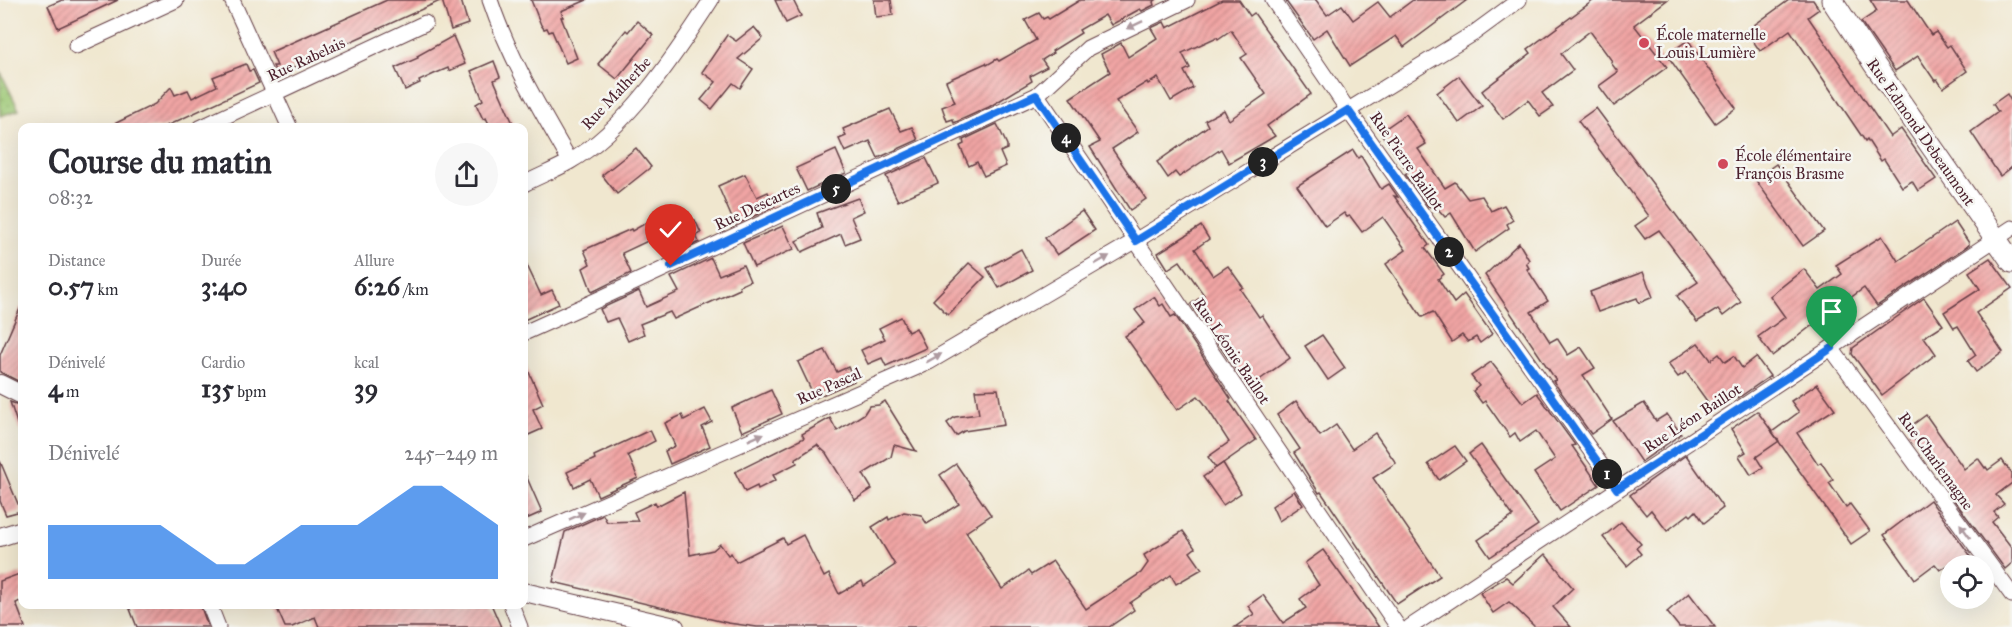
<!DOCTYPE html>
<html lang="fr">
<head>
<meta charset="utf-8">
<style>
  body { margin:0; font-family:"IM FELL Great Primer",serif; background:#f7f7f7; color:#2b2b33; height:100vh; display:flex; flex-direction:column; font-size:22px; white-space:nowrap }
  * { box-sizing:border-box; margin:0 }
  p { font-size:20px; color:#7c7c81 }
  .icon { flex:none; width:33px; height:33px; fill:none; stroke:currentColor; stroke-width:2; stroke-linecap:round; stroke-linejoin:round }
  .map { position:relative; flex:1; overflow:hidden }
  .side { position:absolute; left:18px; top:123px; width:510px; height:486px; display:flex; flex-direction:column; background:#fff; border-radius:12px; box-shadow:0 6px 24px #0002 }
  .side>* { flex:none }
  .tools { position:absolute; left:1940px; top:555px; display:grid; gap:12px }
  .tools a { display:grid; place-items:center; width:54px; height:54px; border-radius:50%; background:#fff; box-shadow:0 6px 24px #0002; font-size:30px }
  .pin { position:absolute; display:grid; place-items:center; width:51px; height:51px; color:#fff; margin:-62px -26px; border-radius:50% 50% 50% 0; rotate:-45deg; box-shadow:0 0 6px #0007 }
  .pin .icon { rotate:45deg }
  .km { position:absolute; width:30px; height:30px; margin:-15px; border-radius:50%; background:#222; color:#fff; font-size:16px; line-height:30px; text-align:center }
  .round { display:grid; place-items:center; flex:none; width:63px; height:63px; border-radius:32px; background:#f7f7f7 }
  .summary { display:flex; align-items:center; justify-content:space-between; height:102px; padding:0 30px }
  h1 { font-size:33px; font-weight:700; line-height:45px }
  .figures { display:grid; grid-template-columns:repeat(3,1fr); gap:9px; height:102px; padding:6px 30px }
  .figures div { display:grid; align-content:center }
  .figures b { font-size:26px; font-weight:700 }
  .figures small { font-size:16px; font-weight:400 }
  .figures p { font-size:16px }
  .chart { height:168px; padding:12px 30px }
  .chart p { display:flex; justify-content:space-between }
  .chart svg { width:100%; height:108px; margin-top:6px; fill:#1a73e8; opacity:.7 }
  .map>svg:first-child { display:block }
  .grass { fill:url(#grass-dots); stroke:#747450; stroke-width:1.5 }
  .building { fill:url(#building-hatch) }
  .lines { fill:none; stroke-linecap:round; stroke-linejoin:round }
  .minor-casing { stroke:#633d44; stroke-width:17 }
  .tertiary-casing { stroke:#633d44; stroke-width:20 }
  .secondary-casing { stroke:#633d44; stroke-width:23 }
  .minor { stroke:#fff; stroke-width:15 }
  .tertiary { stroke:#fff; stroke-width:18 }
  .secondary { stroke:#fff; stroke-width:21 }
  .oneway { fill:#ae9aa0 }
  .route-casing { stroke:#fff; stroke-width:12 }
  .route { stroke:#1a73e8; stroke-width:8 }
  .poi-dot { fill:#d1495b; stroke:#f6f6f2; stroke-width:2 }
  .labels { text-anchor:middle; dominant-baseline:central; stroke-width:5; stroke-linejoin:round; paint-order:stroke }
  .poi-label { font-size:16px; fill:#4a1f2b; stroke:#f6f6f2; text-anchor:start }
  .street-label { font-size:16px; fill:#4a1f2b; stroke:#f6f6f2 }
</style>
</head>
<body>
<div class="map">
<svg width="2012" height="627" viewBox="0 0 2012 627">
  <defs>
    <pattern id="grass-dots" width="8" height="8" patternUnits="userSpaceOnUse" patternTransform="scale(1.5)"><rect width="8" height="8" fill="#9dc874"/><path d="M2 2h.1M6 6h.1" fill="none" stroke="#89ab65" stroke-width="1.8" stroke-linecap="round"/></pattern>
    <pattern id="building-hatch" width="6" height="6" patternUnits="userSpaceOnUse" patternTransform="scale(1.5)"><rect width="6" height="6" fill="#f1a5a4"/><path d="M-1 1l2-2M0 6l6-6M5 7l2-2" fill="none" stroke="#c58686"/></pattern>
  </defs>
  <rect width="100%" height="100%" fill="#f6f6f2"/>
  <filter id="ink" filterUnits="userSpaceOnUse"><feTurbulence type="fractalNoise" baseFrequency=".0167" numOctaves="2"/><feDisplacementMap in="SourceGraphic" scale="12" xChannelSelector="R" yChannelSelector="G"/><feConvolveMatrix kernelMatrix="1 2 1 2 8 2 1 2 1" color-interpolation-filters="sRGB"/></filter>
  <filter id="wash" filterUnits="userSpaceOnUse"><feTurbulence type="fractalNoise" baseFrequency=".008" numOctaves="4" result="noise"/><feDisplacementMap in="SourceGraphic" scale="24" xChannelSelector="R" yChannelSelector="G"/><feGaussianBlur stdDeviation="1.35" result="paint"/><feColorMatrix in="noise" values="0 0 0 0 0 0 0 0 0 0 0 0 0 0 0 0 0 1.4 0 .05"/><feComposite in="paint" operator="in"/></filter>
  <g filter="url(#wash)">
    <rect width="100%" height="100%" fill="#f0e7cf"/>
    <polygon class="grass" points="0,71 19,110 0,116"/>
    <g id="blocks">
      <g class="building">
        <polygon points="62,0 118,0 58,28 48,6"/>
        <polygon points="387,0 461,0 468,24 451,30 442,0 277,75 273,66 277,66 271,52"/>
        <polygon points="531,0 587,0 561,11 563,17 561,17 577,58 566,63 552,31 549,32 547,28 544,29 541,25"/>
        <polygon points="775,0 793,0 801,16 786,23"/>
        <polygon points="874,0 891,0 893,15 876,17"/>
        <polygon points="1080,0 1156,0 1153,2 1154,5 1142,11 1140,9 1111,25 1105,15 1079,30 1081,33 1052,51 1053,53 1042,60 1047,67 1030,76 1032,81 989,107 954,123 953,119 947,121 942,107 955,102 946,81 986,63 987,65 997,59 999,61 1036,40 1025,20 1039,13 1043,19 1047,17 1049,19"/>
        <polygon points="1222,0 1239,0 1250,16 1254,13 1311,94 1267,126 1275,136 1265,142 1229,163 1221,149 1179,177 1175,172 1168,178 1157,162 1208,126 1205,120 1224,110 1229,120 1266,94 1241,58 1247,54 1231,30 1218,39 1217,37 1182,53 1190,68 1184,71 1193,88 1171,101 1158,78 1148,84 1147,82 1116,101 1138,132 1112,149 1146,199 1130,210 1090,147 1100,142 1070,98 1110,72 1101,54 1121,43 1128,57 1157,38 1151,28 1164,22 1167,28"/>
        <polygon points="1285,0 1316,0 1327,15 1342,5 1353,20 1378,2 1390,17 1413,0 1467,0 1404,47 1396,36 1350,66 1327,29 1313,39"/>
        <polygon points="1594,0 1667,0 1634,25 1667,67 1614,106 1599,86 1618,72 1611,63 1612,61 1590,31 1561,54 1573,70 1542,93 1553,107 1540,116 1528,100 1503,119 1482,91 1531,53 1528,49"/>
        <polygon points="1789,0 1813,0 1819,9 1808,17 1890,137 1901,129 1936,179 1918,191 1912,181 1902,187 1884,159 1881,161 1867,139 1865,141 1790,30 1760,51 1746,31"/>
        <polygon points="1870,0 1908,0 1931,35 1936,32 1947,47 1950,45 1967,71 1943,88 1937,79 1935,81 1918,56 1895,71 1861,22 1877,11"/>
        <polygon points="637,21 653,35 617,79 598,64 626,30 628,32"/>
        <polygon points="754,27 763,38 738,59 753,69 740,88 733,83 712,109 701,100 716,82 702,72 727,35 736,41"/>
        <polygon points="453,36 465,64 449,71 448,68 434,74 419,81 420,83 405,90 395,68 418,58 417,56"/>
        <polygon points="1688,40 1736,108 1715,123 1667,55"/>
        <polygon points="494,61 500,77 494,80 515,128 491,128 486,118 483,119 476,104 483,100 471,71"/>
        <polygon points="246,64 249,71 253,70 259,83 162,128 106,128 155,104 171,87 175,95 188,90 192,98 217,86 213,77"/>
        <polygon points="1459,76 1482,106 1459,123 1437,93"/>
        <polygon points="2007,94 2012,103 2012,167 2000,176 1971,132 1998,112 1993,104"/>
        <polygon points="1596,108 1741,302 1723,316 1718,309 1697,322 1677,296 1698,282 1659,230 1645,239 1635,226 1649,216 1578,121"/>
        <polygon points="890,109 901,131 912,127 918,140 878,158 870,141 845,152 839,139 846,136 843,129"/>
        <polygon points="1406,114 1426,144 1418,149 1445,188 1455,182 1468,199 1482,196 1491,211 1504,205 1513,220 1507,224 1509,228 1475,252 1451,213 1445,217 1438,209 1428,206 1405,174 1408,172 1380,132"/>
        <polygon points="997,124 1007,145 1007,149 1000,152 1006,166 984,176 977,162 969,166 960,146 964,144 963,140"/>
        <polygon points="636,148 651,167 617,194 602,175"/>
        <polygon points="836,150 846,173 807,191 796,168"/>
        <polygon points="1353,150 1358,158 1361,156 1381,189 1389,184 1398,197 1394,196 1429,245 1425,248 1444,274 1438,279 1454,303 1464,294 1492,334 1480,343 1476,337 1468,342 1462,335 1452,342 1433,312 1422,317 1386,264 1406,250 1383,217 1362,232 1350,216 1347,217 1344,213 1325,226 1297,186"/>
        <polygon points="926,158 938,183 898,201 886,176"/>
        <polygon points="1776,164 1824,231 1803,246 1755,179"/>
        <polygon points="745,174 757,197 768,192 775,206 735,225 718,186"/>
        <polygon points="858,198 864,211 851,217 860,238 845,244 841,234 802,252 796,241 822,228 817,213"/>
        <polygon points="671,206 681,225 695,220 701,233 696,235 699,242 668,256 665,249 660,251 654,238 622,253 631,273 592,292 583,268 590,264 584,250 631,229 632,231 660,215 658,211"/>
        <polygon points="1082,211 1095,230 1057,255 1045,238"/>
        <polygon points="1955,222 1969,243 1969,245 1877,306 1864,288 1842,304 1853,322 1844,328 1831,311 1772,356 1758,337 1785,317 1770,296 1804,269 1820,290 1842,274 1836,265 1882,236 1898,261"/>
        <polygon points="783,226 794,249 754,267 743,243"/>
        <polygon points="1201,226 1209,239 1195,249 1213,276 1228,266 1243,287 1240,289 1259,317 1262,315 1290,358 1248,388 1191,304 1204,295 1180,261 1168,269 1158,253"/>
        <polygon points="1519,243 1529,260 1526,263 1529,268 1527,269 1548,301 1531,312 1550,342 1557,338 1568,355 1581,347 1595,368 1583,375 1612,419 1591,434 1553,381 1556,380 1485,275"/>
        <polygon points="1021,249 1032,270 999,288 987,268"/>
        <polygon points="711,258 719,275 743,265 750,281 739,286 740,289 674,319 670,312 640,324 644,334 628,341 617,318 606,322 600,309 639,291 646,307 679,292 671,277"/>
        <polygon points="1990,258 2012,288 1976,313 2003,352 1976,372 1968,361 1976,355 1958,326 1954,328 1944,312 1980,289 1969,272"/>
        <polygon points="524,259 541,295 552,290 559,304 524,320"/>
        <polygon points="969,263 985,277 948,315 933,300"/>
        <polygon points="1643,272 1653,297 1639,303 1637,298 1598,312 1590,292"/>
        <polygon points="1154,297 1160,306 1163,304 1171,317 1175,315 1231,399 1229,401 1256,440 1216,468 1208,457 1229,442 1204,403 1198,396 1177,410 1125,336 1145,323 1135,310"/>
        <polygon points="1924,298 1943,325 1924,337 1936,354 1882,395 1852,354 1853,348"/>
        <polygon points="22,304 22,383 0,372 0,355"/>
        <polygon points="901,317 908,332 916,328 926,348 886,366 882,358 868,364 861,350 885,339 879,328"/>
        <polygon points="1322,335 1345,368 1328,380 1305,346"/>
        <polygon points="1698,343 1711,360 1719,354 1725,362 1734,356 1742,368 1756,357 1770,376 1738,398 1734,392 1712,408 1686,372 1678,377 1668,364"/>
        <polygon points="825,350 837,372 848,367 854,381 815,398 798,362"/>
        <polygon points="524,361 543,404 533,409 542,429 524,437"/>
        <polygon points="1491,362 1523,403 1537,393 1575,445 1572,446 1599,485 1560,511 1534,473 1555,459 1536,431 1520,442 1515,433 1510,437 1485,401 1482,403 1473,391 1479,386 1471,376"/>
        <polygon points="1817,384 1835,409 1797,433 1818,464 1821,462 1833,480 1829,483 1846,507 1850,504 1870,531 1851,544 1772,432 1799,412 1791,401"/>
        <polygon points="998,389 1004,425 964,431 956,436 947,423 955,417 979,414 975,390"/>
        <polygon points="771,390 782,414 742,432 732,408"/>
        <polygon points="885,401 916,451 894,445 891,457 863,474 872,489 855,500 826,453 817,445 795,459 797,463 773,475 776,480 758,489 757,486 745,492 735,472 804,438 802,434 830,418 837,431 864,414 869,406 879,405"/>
        <polygon points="1296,401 1320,436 1336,425 1352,449 1375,433 1396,463 1373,478 1440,576 1397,604 1321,492 1319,493 1294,453 1300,449 1277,415"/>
        <polygon points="10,402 22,406 22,429 19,429"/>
        <polygon points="1644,403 1656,421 1667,414 1681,434 1641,462 1613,421"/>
        <polygon points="705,409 712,422 702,427 710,446 670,464 665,451 675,446 665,423 682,415 684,420"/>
        <polygon points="1757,411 1779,441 1756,457 1763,468 1751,475 1739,456 1746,452 1731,429"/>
        <polygon points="1926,415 1964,469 1978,458 1985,468 1986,467 1988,470 2002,460 2012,474 2012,483 1996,495 2004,504 1994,512 1998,517 1992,522 2012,548 2012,563 2005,569 1946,489 1948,487 1907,429"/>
        <polygon points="650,430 655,441 628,455 638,478 598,496 590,479 574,487 567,472 595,459 594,456"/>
        <polygon points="1481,445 1538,525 1490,557 1478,540 1513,516 1469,454"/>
        <polygon points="1455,446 1466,461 1439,480 1428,464"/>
        <polygon points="1686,455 1723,508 1704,523 1696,511 1691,516 1689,514 1667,531 1651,510 1646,515 1630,495"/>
        <polygon points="0,461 21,511 6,515 0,501"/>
        <polygon points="1223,463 1241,493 1223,505 1203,477"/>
        <polygon points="956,464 991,515 966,532 1002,589 1028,571 1031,575 1053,561 1086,609 1141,573 1148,563 1144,555 1183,531 1195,548 1190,552 1202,569 1176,584 1171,575 1130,603 1134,610 1109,627 757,627 728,623 553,582 565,532 603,515 607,522 638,521 634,512 655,502 657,506 684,492 690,555 713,550 720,544 728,555 731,553 736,562 783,538 786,544 803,535 824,577 829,574 839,594 862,581 864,586 895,565 872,527 888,517 889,520 904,512 921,515 927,524 959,504 940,475"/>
        <polygon points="524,471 542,512 524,520"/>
        <polygon points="1294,491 1303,505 1279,521 1272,506"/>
        <polygon points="1930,500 1978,566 1947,566 1940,570 1935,564 1915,579 1884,535"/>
        <polygon points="1621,522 1641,544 1636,548 1641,554 1627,566 1603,537"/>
        <polygon points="1323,550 1379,627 1235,627 1254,614 1248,606 1263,595 1283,623 1306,608 1300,599 1319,585 1305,563"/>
        <polygon points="1545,554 1573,588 1553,607 1571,627 1535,627 1509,602 1493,613 1480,593 1506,577 1513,583"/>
        <polygon points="22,573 22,600 16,603 25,627 0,627 0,581"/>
        <polygon points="1689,593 1715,627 1679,627 1667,612"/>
        <polygon points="128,604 200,604 208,627 137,627"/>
        <polygon points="275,604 491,604 501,627 319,627 315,617 292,627 285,627"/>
      </g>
    </g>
  </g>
  <g filter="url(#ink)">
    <use href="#blocks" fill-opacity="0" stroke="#633d44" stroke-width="1.5"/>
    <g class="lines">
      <g class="minor-casing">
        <g id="minor">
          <polyline points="232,0 290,128"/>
          <path d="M490,0c19,57 50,109 80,161"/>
          <polyline points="1273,0 1348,110 1618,489"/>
          <polyline points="76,46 176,0"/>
          <polyline points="1037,95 1398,627"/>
          <polyline points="200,128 425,23"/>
          <path d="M524,184c15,-8 31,-14 45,-22 57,-32 107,-108 142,-162"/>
          <polyline points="524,333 597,300 1037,95 1088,48 1187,0"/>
          <polyline points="1831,348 2012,595"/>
          <polyline points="524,539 929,362 1135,241 1474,33 1519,0"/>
          <polyline points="209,604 218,627"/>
          <polyline points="511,604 520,627"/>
          <polyline points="1410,627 2012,228"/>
        </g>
      </g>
      <g class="tertiary-casing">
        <g id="tertiary">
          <polyline points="0,384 22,395"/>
          <polyline points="0,537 22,530"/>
          <polyline points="524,592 675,627"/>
        </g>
      </g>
      <g class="secondary-casing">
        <polyline id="secondary" points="1832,0 1874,64 2012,262"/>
      </g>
      <use href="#minor" class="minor"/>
      <use href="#tertiary" class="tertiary"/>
      <use href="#secondary" class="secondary"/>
    </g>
    <defs><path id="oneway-solid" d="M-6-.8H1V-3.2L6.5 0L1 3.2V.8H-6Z" transform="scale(1.5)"/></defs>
    <g class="oneway">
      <use href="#oneway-solid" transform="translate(1135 25) rotate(154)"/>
      <use href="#oneway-solid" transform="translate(1102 260) rotate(-30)"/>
      <use href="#oneway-solid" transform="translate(934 358) rotate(-29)"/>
      <use href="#oneway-solid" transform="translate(756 437) rotate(-24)"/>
      <use href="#oneway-solid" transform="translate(577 516) rotate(-24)"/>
      <use href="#oneway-solid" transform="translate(1965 531) rotate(-126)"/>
    </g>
  </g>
  <g class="lines" filter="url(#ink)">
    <g class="route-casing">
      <polyline id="route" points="671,266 1036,95 1136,241 1348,110 1617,489 1832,348"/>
    </g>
    <use href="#route" class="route"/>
  </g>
  <g class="poi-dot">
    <circle cx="1644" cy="43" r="6"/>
    <circle cx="1723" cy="164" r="6"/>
  </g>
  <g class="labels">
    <g class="poi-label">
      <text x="1656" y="34">École maternelle<tspan x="1656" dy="18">Louis Lumière</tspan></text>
      <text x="1735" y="155">École élémentaire<tspan x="1735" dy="18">François Brasme</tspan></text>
    </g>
    <g class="street-label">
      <text transform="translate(306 59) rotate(-25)">Rue Rabelais</text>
      <text transform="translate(616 93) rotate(-47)">Rue Malherbe</text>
      <text transform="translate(1921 132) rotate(55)">Rue Edmond Debeaumont</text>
      <text transform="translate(1407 161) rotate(55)">Rue Pierre Baillot</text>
      <text transform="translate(757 206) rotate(-25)">Rue Descartes</text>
      <text transform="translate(1232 351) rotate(56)">Rue Léonie Baillot</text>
      <text transform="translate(829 386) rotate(-24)">Rue Pascal</text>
      <text transform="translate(1692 418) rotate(-33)">Rue Léon Baillot</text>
      <text transform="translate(1936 461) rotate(54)">Rue Charlemagne</text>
    </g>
  </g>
</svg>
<div class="tools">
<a><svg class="icon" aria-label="locate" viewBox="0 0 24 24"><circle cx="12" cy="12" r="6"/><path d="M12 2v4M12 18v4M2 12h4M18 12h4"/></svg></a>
</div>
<div class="pin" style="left:1832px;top:348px;background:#1e9e55"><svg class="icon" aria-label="arrive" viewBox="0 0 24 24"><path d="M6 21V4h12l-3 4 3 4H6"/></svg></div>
<div class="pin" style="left:671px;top:266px;background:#d93025"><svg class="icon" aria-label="check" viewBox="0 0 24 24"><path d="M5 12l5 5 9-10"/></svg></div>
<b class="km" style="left:1607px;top:474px">1</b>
<b class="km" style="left:1449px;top:252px">2</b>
<b class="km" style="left:1263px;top:162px">3</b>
<b class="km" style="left:1066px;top:138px">4</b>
<b class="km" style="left:836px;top:189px">5</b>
<section class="side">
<div class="summary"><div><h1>Course du matin</h1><p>08:32</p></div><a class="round"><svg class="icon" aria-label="share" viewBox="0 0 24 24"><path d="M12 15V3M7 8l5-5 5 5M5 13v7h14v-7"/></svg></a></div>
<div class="figures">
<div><p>Distance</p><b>0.57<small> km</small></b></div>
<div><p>Durée</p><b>3:40</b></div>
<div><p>Allure</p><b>6:26<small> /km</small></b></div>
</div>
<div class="figures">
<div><p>Dénivelé</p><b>4<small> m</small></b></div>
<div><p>Cardio</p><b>135<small> bpm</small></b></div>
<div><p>kcal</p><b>39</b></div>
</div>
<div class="chart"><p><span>Dénivelé</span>245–249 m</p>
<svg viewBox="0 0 160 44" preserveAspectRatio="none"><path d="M0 44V22L10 22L20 22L30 22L40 22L50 30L60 38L70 38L80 30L90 22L100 22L110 22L120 14L130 6L140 6L150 14L160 22V44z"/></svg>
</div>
</section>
</div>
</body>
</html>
